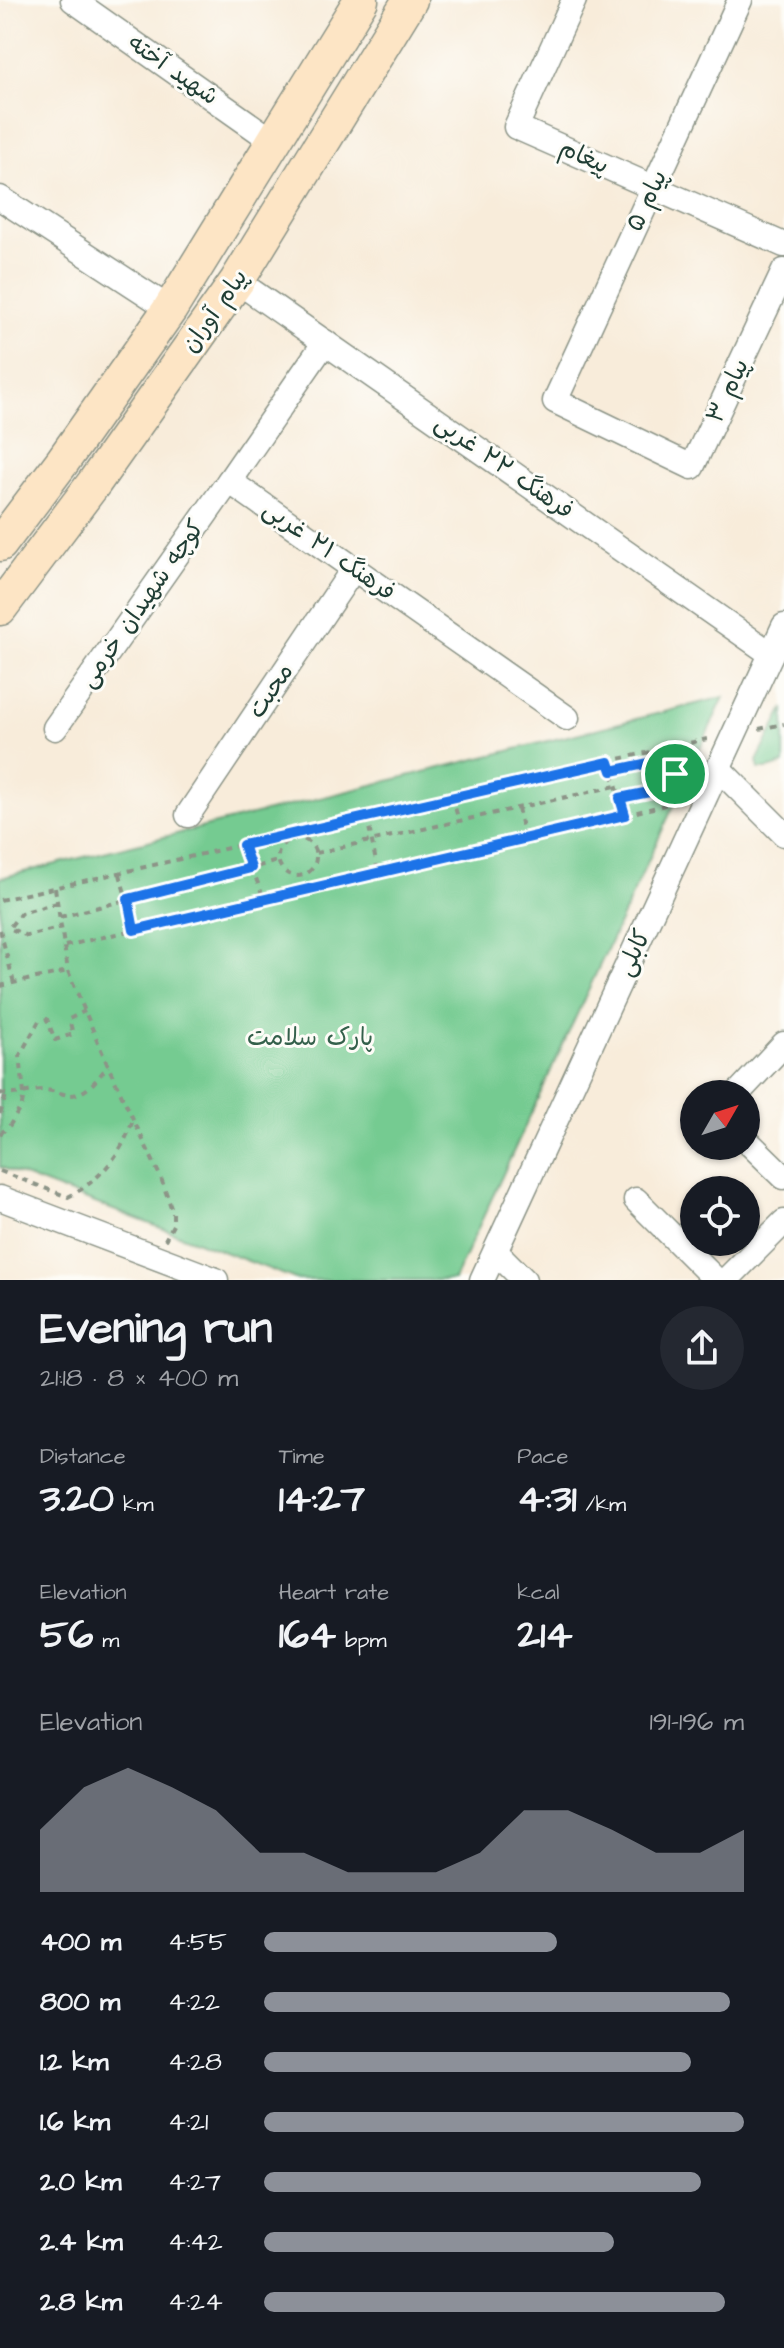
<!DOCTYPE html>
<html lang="en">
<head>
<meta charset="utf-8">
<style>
  body { margin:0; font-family:"Architects Daughter","Playpen Sans Arabic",sans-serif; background:#242831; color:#f1f3f6; height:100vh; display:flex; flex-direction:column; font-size:30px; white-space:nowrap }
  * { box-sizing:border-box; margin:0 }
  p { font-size:26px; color:#9ea1a6 }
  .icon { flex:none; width:44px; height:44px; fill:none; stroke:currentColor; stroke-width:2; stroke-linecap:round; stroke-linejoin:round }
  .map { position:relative; height:1280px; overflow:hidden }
  .details { display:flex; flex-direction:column; background:#171b24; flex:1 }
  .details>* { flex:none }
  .needle { width:52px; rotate:51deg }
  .buttons { position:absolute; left:680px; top:1080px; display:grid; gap:16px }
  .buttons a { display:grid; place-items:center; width:80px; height:80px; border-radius:50%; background:#171b24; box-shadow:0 2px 6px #0004; font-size:40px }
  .pin { position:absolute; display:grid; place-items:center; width:68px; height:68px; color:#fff; margin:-34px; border:4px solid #fff; border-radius:50%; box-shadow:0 2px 8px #0007 }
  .round { display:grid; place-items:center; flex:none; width:84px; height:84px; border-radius:42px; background:#242831 }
  .summary { display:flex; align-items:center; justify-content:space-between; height:136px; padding:0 40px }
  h1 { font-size:44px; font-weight:700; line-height:60px }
  .stats { display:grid; grid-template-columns:repeat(3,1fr); gap:12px; height:136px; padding:8px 40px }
  .stats div { display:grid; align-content:center }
  .stats b { font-size:40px; font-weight:700 }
  .stats small { font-size:22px; font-weight:400 }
  .stats p { font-size:22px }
  .chart { height:224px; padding:16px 40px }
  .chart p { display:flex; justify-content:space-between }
  .chart svg { width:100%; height:144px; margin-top:8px; fill:#8c9099; opacity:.7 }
  ul { padding:0 40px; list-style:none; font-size:26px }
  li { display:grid; grid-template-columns:128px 96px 1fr; align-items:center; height:60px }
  li i { height:20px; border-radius:10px; background:#8c9099 }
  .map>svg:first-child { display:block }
  .green { fill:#74cb91; stroke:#4a8462; stroke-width:2 }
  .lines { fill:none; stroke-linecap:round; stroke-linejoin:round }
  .minor-casing { stroke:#8c9487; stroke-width:27 }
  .secondary-casing { stroke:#8c9487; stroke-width:37 }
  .path { stroke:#8c9487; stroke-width:4; stroke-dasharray:6 6; stroke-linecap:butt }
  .minor { stroke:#fff; stroke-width:24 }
  .secondary { stroke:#fde5c5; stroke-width:34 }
  .route-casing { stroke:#fff; stroke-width:16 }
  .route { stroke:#1a73e8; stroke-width:10 }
  .labels { text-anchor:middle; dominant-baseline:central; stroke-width:6; stroke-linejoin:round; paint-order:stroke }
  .street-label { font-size:24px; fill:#1f3d34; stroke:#fdfcf7 }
  .park-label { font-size:24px; fill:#34604b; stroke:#fdfcf7 }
</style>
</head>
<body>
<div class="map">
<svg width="784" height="1280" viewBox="0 0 784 1280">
  <rect width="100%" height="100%" fill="#fdfcf7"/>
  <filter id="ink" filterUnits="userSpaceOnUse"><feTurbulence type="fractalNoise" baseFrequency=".0125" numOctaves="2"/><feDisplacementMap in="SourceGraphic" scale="16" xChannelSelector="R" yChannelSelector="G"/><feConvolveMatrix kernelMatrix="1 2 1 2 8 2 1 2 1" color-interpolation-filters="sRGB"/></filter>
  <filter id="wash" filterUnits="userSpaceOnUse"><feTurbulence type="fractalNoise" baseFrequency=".006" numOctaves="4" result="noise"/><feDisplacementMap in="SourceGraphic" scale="32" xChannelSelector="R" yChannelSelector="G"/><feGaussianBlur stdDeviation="1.8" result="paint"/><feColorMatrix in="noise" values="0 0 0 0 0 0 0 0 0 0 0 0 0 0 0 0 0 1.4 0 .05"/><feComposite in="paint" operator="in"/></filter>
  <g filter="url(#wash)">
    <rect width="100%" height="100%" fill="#f8ecda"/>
    <g class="green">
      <polygon points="724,697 454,1280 298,1280 0,1167 0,878"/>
      <polygon points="784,708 784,764 768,769 759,769 757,761"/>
    </g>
  </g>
  <g filter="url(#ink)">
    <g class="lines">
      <g class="minor-casing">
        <g id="minor">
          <polyline points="73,0 273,141"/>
          <polyline points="574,0 516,127 784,245"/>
          <polyline points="740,0 555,401 692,467 784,271"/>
          <polyline points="0,198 170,309"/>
          <polyline points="237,281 771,654"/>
          <polyline points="325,342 229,481 567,718"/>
          <polyline points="55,728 229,481"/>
          <polyline points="719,769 784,834"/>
          <polyline points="188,815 354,568"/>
          <polyline points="737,1094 784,1044"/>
          <polyline points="746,1140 784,1177"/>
          <polyline points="0,1198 216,1280"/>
          <polyline points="636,1200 716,1280"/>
          <polyline points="496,1252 524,1280"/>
          <polyline points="482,1280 784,626"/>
          <polyline points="726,1280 784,1222"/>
        </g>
      </g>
      <g class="secondary-casing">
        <g id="secondary">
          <polyline points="0,544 62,462 170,309 361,0"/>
          <polyline points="0,608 94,483 237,281 410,0"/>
        </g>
      </g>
      <g class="path">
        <polyline points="759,729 784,724"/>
        <polyline points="612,771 653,762 675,774 659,790 620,798"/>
        <polyline points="675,774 692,772"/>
        <polyline points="452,797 459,821"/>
        <polyline points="518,808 524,839"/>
        <polyline points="625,815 681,801"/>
        <polyline points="367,817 378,872"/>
        <circle cx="297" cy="857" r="19"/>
        <polyline points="243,845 264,899"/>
        <polyline points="316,853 616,786"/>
        <polyline points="120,874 134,930"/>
        <polyline points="55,888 68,971 108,1066 161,1178 173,1213 173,1225 165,1240"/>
        <polyline points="0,900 707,739"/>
        <polyline points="57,903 21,913 9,928 27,936 62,927"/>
        <polyline points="60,917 278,861"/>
        <polyline points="0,930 14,983"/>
        <polyline points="65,946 625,815 609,762"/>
        <polyline points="0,986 68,971"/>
        <path d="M0,1093c15,4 29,-3 44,-3 8,0 17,4 25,5 18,1 28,-17 39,-29"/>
        <polyline points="0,1114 6,1095"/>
        <polyline points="0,1134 10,1125 22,1105 24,1094 20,1055 39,1021 47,1019 55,1040 73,1034 69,1019 85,1011"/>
        <path d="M0,1171l68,26c32,-17 54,-42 65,-78"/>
      </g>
      <use href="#minor" class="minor"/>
      <use href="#secondary" class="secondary"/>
    </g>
  </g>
  <g class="lines" filter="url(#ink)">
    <g class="route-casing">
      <polygon id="route" points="609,762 612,771 653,762 675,774 659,790 620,798 625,815 134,930 128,899 251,868 243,845"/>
    </g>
    <use href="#route" class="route"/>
  </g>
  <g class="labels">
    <g class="street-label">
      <text transform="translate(173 70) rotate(35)">شهید آخته</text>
      <text transform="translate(584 157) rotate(24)">پیغام</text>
      <text transform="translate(647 201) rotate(-65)">پیام ۵</text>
      <text transform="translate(215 311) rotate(-55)">پیام آوران</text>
      <text transform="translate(728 391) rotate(-65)">پیام ۳</text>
      <text transform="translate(504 467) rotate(35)">فرهنگ ۲۲ غربی</text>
      <text transform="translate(329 551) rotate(35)">فرهنگ ۲۱ غربی</text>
      <text transform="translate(142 604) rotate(-55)">کوچه شهیدان خرمی</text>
      <text transform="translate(271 691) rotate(-56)">محبت</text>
      <text transform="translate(634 953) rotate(-65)">کابلی</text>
    </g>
    <g class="park-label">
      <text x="310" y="1038">پارک سلامت</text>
    </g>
  </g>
</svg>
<div class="buttons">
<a><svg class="needle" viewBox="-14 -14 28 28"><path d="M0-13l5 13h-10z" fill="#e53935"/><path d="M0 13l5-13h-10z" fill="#9ea1a6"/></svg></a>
<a><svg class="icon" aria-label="locate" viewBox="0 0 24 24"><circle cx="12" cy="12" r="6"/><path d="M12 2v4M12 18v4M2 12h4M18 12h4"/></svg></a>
</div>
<div class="pin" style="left:675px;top:774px;background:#1e9e55"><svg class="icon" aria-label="arrive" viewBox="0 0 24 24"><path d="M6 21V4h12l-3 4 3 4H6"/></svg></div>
</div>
<section class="details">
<div class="summary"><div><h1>Evening run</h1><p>21:18 · 8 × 400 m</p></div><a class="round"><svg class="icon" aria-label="share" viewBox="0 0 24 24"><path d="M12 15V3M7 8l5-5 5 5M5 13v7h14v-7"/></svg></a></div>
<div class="stats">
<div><p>Distance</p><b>3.20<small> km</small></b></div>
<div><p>Time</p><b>14:27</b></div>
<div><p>Pace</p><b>4:31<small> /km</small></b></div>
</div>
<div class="stats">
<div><p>Elevation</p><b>56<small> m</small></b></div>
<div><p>Heart rate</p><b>164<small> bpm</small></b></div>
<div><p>kcal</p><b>214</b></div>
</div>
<div class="chart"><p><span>Elevation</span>191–196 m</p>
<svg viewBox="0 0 160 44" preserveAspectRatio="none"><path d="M0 44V25L10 12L20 6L30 12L40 19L50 32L60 32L70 38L80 38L90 38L100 32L110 19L120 19L130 25L140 32L150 32L160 25V44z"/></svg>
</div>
<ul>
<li><b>400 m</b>4:55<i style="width:61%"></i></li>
<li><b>800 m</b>4:22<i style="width:97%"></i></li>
<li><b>1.2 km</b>4:28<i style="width:89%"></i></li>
<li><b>1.6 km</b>4:21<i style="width:100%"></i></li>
<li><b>2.0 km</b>4:27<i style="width:91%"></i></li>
<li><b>2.4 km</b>4:42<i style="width:73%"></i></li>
<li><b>2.8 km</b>4:24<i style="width:96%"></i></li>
</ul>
</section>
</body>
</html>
